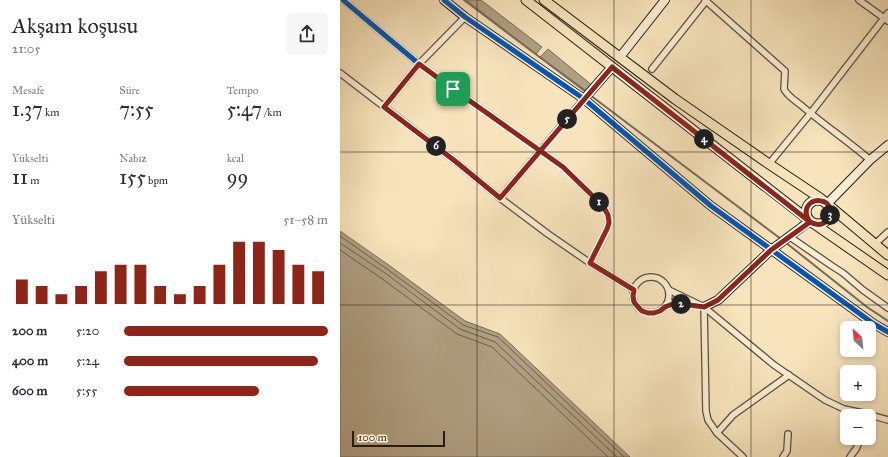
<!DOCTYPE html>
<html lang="tr">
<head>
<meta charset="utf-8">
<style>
  body { margin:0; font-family:"IM FELL Great Primer",serif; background:#f7f7f7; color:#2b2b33; height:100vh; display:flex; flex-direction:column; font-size:15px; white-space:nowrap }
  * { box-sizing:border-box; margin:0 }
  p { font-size:13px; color:#7c7c81 }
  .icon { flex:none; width:22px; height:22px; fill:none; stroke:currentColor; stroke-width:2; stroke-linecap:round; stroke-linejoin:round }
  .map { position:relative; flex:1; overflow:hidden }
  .side { display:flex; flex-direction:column; background:#fff; width:340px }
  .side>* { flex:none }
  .needle { width:26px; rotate:333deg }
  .controls { position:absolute; left:500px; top:321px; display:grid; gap:8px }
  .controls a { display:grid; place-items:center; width:36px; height:36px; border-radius:6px; background:#fff; box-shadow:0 2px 6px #0003; font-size:20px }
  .scale { position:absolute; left:12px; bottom:10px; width:93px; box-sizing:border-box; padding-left:4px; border:2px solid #251c13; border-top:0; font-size:11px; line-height:14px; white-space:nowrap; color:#251c13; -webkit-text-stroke:3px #faedd3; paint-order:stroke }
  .pin { position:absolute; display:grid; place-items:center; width:34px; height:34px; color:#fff; margin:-17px; border-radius:8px; box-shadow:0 2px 6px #0006 }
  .km { position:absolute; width:20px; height:20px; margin:-10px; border-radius:50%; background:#222; color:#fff; font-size:11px; line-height:20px; text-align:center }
  .round { display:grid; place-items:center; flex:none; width:42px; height:42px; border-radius:6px; background:#f7f7f7 }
  .summary { display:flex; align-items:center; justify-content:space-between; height:68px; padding:0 12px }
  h1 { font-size:22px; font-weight:600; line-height:30px }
  .figures { display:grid; grid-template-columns:repeat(3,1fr); gap:6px; height:68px; padding:4px 12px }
  .figures div { display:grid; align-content:center }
  .figures b { font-size:20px; font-weight:600 }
  .figures small { font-size:11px; font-weight:400 }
  .figures p { font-size:11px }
  .chart { height:112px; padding:8px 12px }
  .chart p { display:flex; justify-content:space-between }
  .chart svg { width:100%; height:72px; margin-top:4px; stroke:#8f2418; stroke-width:6 }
  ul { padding:0 12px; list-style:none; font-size:13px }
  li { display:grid; grid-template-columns:64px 48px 1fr; align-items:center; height:30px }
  li i { height:10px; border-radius:5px; background:#8f2418 }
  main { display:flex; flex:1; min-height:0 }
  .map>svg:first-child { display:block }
  .water { fill:#b0a083; stroke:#786b56 }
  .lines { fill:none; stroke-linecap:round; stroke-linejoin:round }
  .shore { stroke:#6a5e4b; stroke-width:1 }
  .stream { stroke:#786b56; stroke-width:2 }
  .street-casing { stroke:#5a4e3d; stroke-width:8 }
  .secondary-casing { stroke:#251c13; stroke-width:10 }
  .primary-casing { stroke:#251c13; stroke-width:11 }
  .street { stroke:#faedd3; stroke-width:5.5 }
  .secondary { stroke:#faedd3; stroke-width:8 }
  .primary { stroke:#f7e4bc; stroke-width:9 }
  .cycleway-casing { stroke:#faedd3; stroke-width:8 }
  .cycleway { stroke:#0057b8; stroke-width:5 }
  .route-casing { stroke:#fff; stroke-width:8 }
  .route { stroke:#8f2418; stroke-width:5 }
  .grid { fill:none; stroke:#251c13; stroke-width:1; stroke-opacity:0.55 }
</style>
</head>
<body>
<main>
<section class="side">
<div class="summary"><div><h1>Akşam koşusu</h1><p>21:05</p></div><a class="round"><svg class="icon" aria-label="share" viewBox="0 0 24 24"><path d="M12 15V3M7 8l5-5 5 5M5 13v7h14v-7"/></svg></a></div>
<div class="figures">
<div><p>Mesafe</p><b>1.37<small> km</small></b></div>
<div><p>Süre</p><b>7:55</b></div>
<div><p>Tempo</p><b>5:47<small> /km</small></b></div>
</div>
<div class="figures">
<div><p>Yükselti</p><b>11<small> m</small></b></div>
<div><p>Nabız</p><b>155<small> bpm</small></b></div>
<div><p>kcal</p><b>99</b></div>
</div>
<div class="chart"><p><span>Yükselti</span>51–58 m</p>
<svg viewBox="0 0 160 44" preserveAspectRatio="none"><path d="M5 44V29M15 44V33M25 44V38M35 44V33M45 44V24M55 44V20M65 44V20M75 44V33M85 44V38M95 44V33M105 44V20M115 44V6M125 44V6M135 44V11M145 44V20M155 44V24"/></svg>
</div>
<ul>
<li><b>200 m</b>5:20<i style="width:100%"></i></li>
<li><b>400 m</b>5:24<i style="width:95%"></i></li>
<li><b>600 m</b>5:55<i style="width:66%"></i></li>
</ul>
</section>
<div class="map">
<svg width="548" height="457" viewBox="0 0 548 457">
  <rect width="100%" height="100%" fill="#f7e4bc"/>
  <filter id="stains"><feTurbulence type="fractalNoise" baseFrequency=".005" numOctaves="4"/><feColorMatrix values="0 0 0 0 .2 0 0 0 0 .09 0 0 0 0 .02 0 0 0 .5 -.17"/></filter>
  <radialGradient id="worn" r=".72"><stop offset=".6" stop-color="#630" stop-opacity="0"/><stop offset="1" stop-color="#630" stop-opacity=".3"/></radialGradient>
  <g class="water">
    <polygon points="126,0 141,0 202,47 196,54"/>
    <polygon points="208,49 253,86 248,92 200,57"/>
    <polygon points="0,231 50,266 125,321 160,334 290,457 0,457"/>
  </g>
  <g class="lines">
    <g class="shore">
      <polyline points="0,236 47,269 123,325 158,337 284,457"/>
      <polyline points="0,243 45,273 120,329 155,342 277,457"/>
      <polyline points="0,250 41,278 117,334 152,347 268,457"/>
    </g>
    <g class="stream">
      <polyline points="124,0 246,92"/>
      <polyline points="250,95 441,239"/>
      <polyline points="445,242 527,307 548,321"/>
    </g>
    <g class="street-casing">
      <g id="street">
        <path d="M3,0l76,64 144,103 40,39c3,4 5,7 6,12 1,12 -13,33 -19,45"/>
        <path d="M365,0l80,71 -1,18c3,7 12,12 18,17 22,19 46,35 68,54"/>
        <polyline points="519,0 548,21"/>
        <polyline points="312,69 366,1"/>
        <polyline points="0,73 115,161 160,198 208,234 250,263 294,290"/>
        <polyline points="44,107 79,64 125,17"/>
        <polyline points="429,164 470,114 548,13"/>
        <polyline points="160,198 244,99"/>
        <polyline points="450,237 492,266 503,273 523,290 548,308"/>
        <polyline points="535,244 548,232"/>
        <circle cx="311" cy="295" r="18"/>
        <polyline points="329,290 364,307 434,365 485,400 504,409 523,413 548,420"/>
        <polyline points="325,307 335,303 358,306"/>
        <polyline points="364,307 366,411 368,420 377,433 403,457"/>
        <polyline points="377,433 393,415 449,375"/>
        <polyline points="443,457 447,451 448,434"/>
        <polyline points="510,457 516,449 521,438"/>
      </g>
    </g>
    <g class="secondary-casing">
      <g id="secondary">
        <polyline points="104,0 125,17 244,99 371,206 534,324 548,332"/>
        <polyline points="280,57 325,0"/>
        <polyline points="244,99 272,67"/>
        <polyline points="487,204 530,160 548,145"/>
        <polyline points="364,307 378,300 431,250 470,221"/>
      </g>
    </g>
    <g class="primary-casing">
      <g id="primary">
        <polyline points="186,0 470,221 548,275"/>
        <polyline points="204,0 335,99 429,164 480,198 548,255"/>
        <circle cx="478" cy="212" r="12"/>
      </g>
    </g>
    <use href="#street" class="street"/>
    <use href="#secondary" class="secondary"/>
    <use href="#primary" class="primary"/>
    <g class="cycleway-casing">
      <g id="cycleway">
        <path d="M3,0l76,64 144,103 40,39c3,4 5,7 6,12 1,12 -13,33 -19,45"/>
        <polyline points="104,0 125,17 244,99 371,206 534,324 548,332"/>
      </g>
    </g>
    <use href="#cycleway" class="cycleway"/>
  </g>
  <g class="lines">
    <g class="route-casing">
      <path id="route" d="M113,89l110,78 40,39 5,9 1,8 -2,6 -17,34 44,27 -1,6 1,6 4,5 4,4 6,2h6l6,-2 5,-4 10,-4 29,4 14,-7 53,-50 39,-28c20,11 28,-19 11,-21 -3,-1 -7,0 -9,1 -8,5 -7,14 -2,20l-198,-155 -112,131 -45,-37 -71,-54 35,-43 34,25"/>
    </g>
    <use href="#route" class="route"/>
  </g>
  <path class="grid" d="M137,0v457M274,0v457M411,0v457M0,152h548M0,305h548"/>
  <rect width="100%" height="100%" filter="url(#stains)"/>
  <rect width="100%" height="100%" fill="url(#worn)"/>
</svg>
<div class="controls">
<a><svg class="needle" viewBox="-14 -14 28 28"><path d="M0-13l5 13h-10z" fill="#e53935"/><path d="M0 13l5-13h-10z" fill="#7c7c81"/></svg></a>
<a>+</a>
<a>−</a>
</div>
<div class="scale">100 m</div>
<div class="pin" style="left:113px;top:89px;background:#1e9e55"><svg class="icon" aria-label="arrive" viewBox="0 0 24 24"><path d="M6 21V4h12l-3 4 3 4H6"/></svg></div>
<b class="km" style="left:259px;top:202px">1</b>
<b class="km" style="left:341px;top:304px">2</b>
<b class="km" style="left:490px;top:215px">3</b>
<b class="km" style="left:364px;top:139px">4</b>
<b class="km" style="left:227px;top:119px">5</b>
<b class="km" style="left:96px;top:146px">6</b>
</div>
</main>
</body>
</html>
